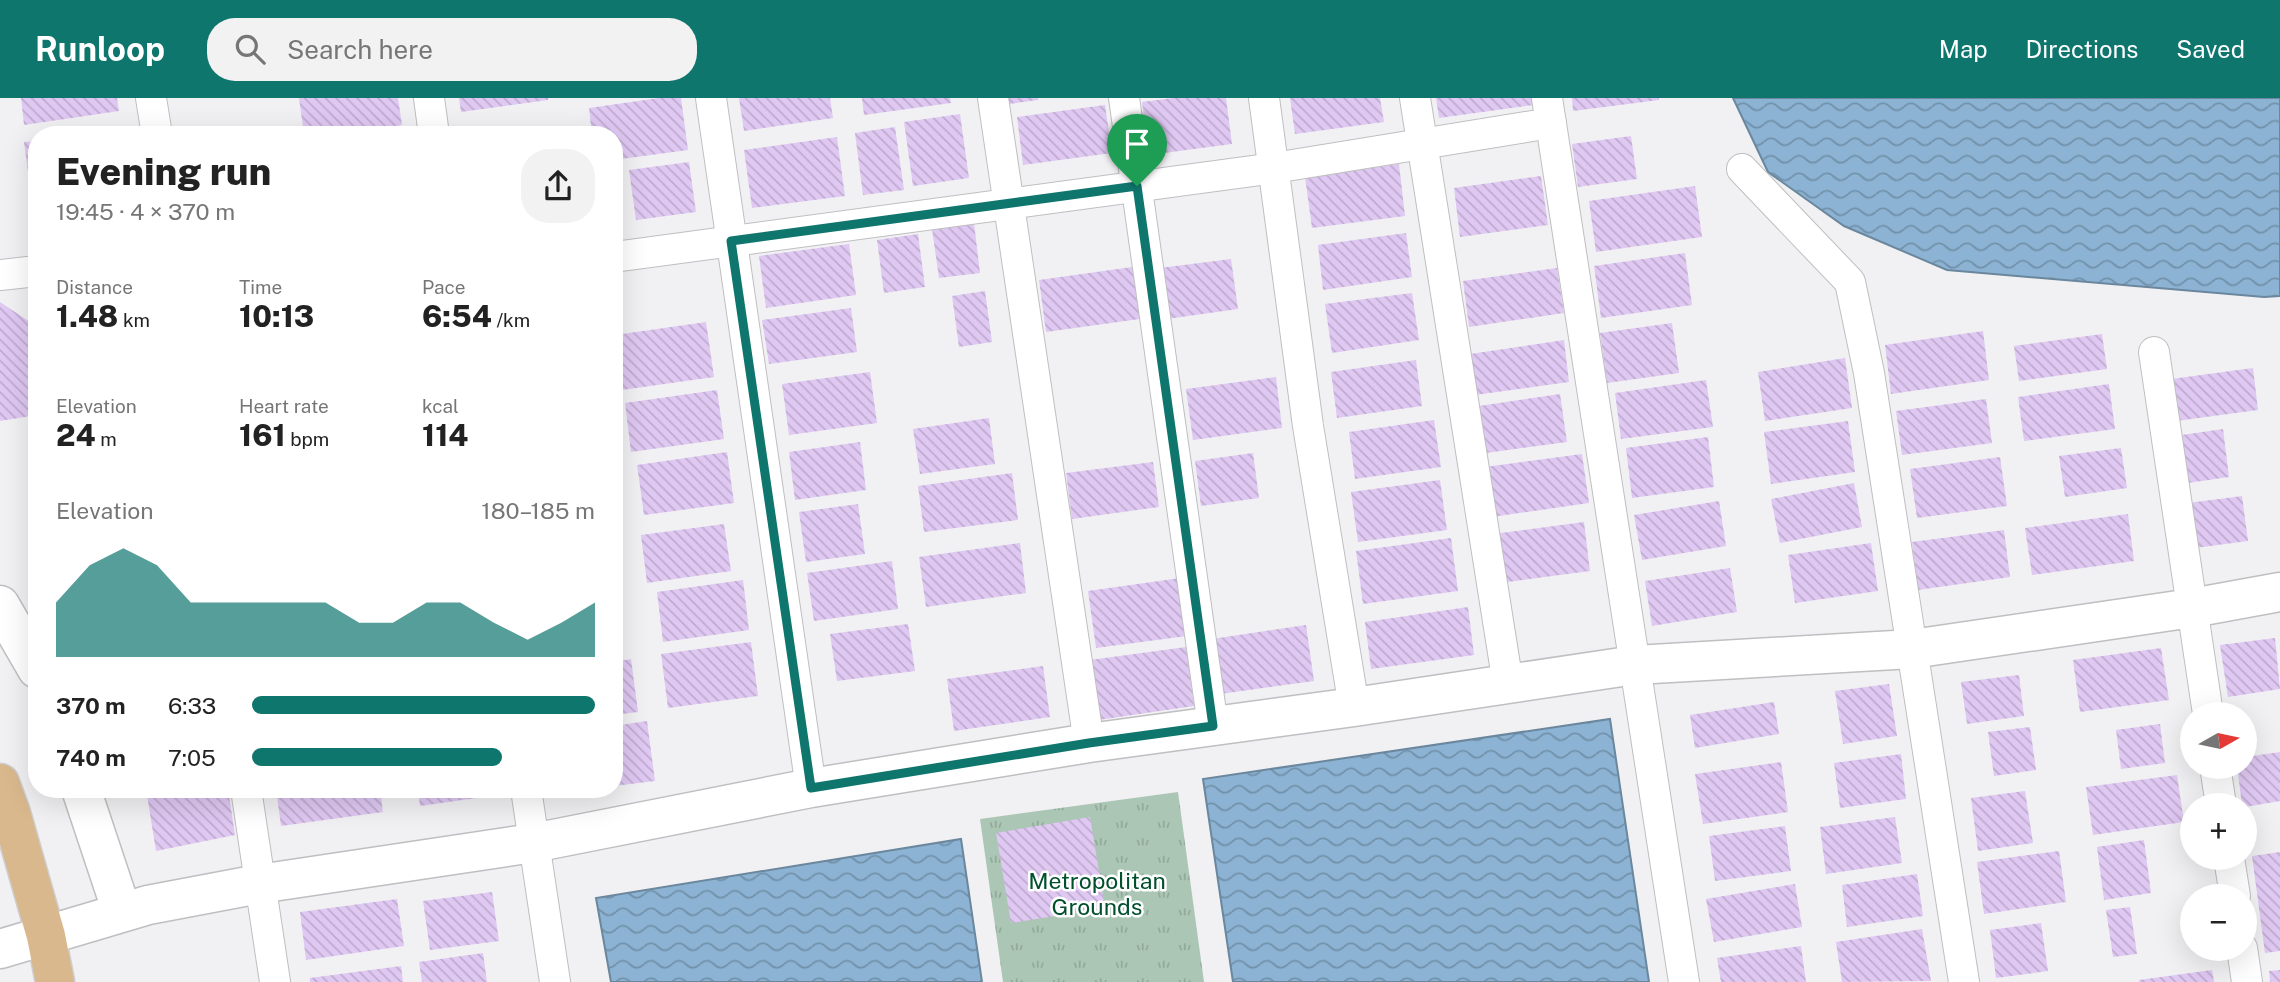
<!DOCTYPE html>
<html lang="en">
<head>
<meta charset="utf-8">
<style>
  body { margin:0; font-family:"Public Sans",sans-serif; background:#f2f2f2; color:#222; height:100vh; display:flex; flex-direction:column; font-size:26px; white-space:nowrap }
  * { box-sizing:border-box; margin:0 }
  p { font-size:23px; color:#767676 }
  .icon { flex:none; width:38px; height:38px; fill:none; stroke:currentColor; stroke-width:2; stroke-linecap:round; stroke-linejoin:round }
  .map { position:relative; flex:1; overflow:hidden }
  .details { position:absolute; left:28px; top:28px; width:595px; height:672px; display:flex; flex-direction:column; background:#fff; border-radius:28px; box-shadow:0 7px 28px #0002 }
  .details>* { flex:none }
  .needle { width:46px; rotate:81deg }
  .fabs { position:absolute; left:2180px; top:604px; display:grid; gap:14px }
  .fabs a { display:grid; place-items:center; width:77px; height:77px; border-radius:50%; background:#fff; box-shadow:0 7px 28px #0002; font-size:35px }
  .pin { position:absolute; display:grid; place-items:center; width:60px; height:60px; color:#fff; margin:-72px -30px; border-radius:50% 50% 50% 0; rotate:-45deg; box-shadow:0 0 7px #0007 }
  .pin .icon { rotate:45deg }
  .round { display:grid; place-items:center; flex:none; width:74px; height:74px; border-radius:28px; background:#f2f2f2 }
  .overview { display:flex; align-items:center; justify-content:space-between; height:119px; padding:0 28px }
  h1 { font-size:38px; font-weight:800; line-height:52px }
  .metrics { display:grid; grid-template-columns:repeat(3,1fr); gap:10px; height:119px; padding:7px 28px }
  .metrics div { display:grid; align-content:center }
  .metrics b { font-size:30px; font-weight:800 }
  .metrics small { font-size:19px; font-weight:400 }
  .metrics p { font-size:19px }
  .chart { height:196px; padding:14px 28px }
  .chart p { display:flex; justify-content:space-between }
  .chart svg { width:100%; height:126px; margin-top:7px; fill:#0f766e; opacity:.7 }
  ul { padding:0 28px; list-style:none; font-size:23px }
  li { display:grid; grid-template-columns:112px 84px 1fr; align-items:center; height:52px }
  li i { height:18px; border-radius:9px; background:#0f766e }
  header { display:flex; align-items:center; gap:42px; box-sizing:border-box; height:98px; padding:0 35px; background:#0f766e; color:#fff }
  header strong { font-size:33px }
  nav { display:flex; gap:38px; margin-inline-start:auto; font-size:24px }
  .search { width:490px; height:63px; background:#f2f2f2; display:flex; align-items:center; gap:18px; box-sizing:border-box; padding:0 24px; border-radius:28px; color:#767676; font-size:26px }
  .map>svg:first-child { display:block }
  .park { fill:url(#park-tufts) }
  .water { fill:url(#water-waves); stroke:#6b879d; stroke-width:2 }
  .building { fill:url(#building-back-hatch) }
  .lines { fill:none; stroke-linecap:round; stroke-linejoin:round }
  .street-casing { stroke:#bfbfc2; stroke-width:32 }
  .secondary-casing { stroke:#bfbfc2; stroke-width:41 }
  .primary-casing { stroke:#cecece; stroke-width:41 }
  .street { stroke:#fff; stroke-width:30 }
  .secondary { stroke:#fff; stroke-width:38 }
  .primary { stroke:#d9b88d; stroke-width:38 }
  .route-casing { stroke:#fff; stroke-width:14 }
  .route { stroke:#0f766e; stroke-width:9 }
  .labels { text-anchor:middle; dominant-baseline:central; stroke-width:5; stroke-linejoin:round; paint-order:stroke }
  .park-label { font-size:23px; fill:#00502d; stroke:#fff }
</style>
</head>
<body>
<header>
<strong>Runloop</strong>
<div class="search"><svg class="icon" aria-label="search" viewBox="0 0 24 24"><circle cx="10" cy="10" r="6"/><path d="M15 15l6 6"/></svg>Search here</div>
<nav><a>Map</a><a>Directions</a><a>Saved</a></nav>
</header>
<div class="map">
<svg width="2280" height="884" viewBox="0 0 2280 884">
  <defs>
    <pattern id="park-tufts" width="24" height="20" patternUnits="userSpaceOnUse" patternTransform="scale(1.75)"><rect width="24" height="20" fill="#abc6b4"/><path d="M3 7l-1-3M5 7V3M7 7l1-3M15 17l-1-3M17 17v-4M19 17l1-3" fill="none" stroke="#93aa9a"/></pattern>
    <pattern id="water-waves" width="16" height="10" patternUnits="userSpaceOnUse" patternTransform="scale(1.75)"><rect width="16" height="10" fill="#8cb3d3"/><path d="M0 5q4-4 8 0t8 0" fill="none" stroke="#7291ab"/></pattern>
    <pattern id="building-back-hatch" width="6" height="6" patternUnits="userSpaceOnUse" patternTransform="scale(1.75)"><rect width="6" height="6" fill="#dfc8f2"/><path d="M-1 5l2 2M0 0l6 6M5-1l2 2" fill="none" stroke="#bfabcf"/></pattern>
  </defs>
  <rect width="100%" height="100%" fill="#f1f1f4"/>
  <polygon class="park" points="1178,694 1204,884 1003,884 980,721"/>
  <g class="water">
    <polygon points="1733,0 2280,0 2280,198 2264,199 1947,172 1844,128 1768,74"/>
    <polygon points="1610,621 1649,884 1233,884 1203,681"/>
    <polygon points="961,741 982,884 611,884 596,800"/>
  </g>
  <g class="building">
    <polygon points="21,0 117,0 119,13 24,27"/>
    <polygon points="299,0 398,0 402,27 335,37 304,37"/>
    <polygon points="459,0 548,0 548,2 461,14"/>
    <polygon points="659,0 681,0 688,52 614,62 614,37 592,37 589,10"/>
    <polygon points="739,0 830,0 833,20 744,33"/>
    <polygon points="862,0 950,0 951,5 864,17"/>
    <polygon points="1009,0 1038,0 1038,2 1009,6"/>
    <polygon points="1173,0 1226,0 1232,46 1149,57 1142,4"/>
    <polygon points="1290,0 1380,0 1384,24 1295,36"/>
    <polygon points="1436,0 1540,0 1541,6 1439,20"/>
    <polygon points="1572,0 1659,0 1659,2 1573,13"/>
    <polygon points="1105,7 1112,55 1023,67 1017,19"/>
    <polygon points="960,16 969,80 913,88 904,24"/>
    <polygon points="895,29 904,92 863,97 855,35"/>
    <polygon points="115,32 115,37 90,37 90,35"/>
    <polygon points="1631,38 1637,81 1578,89 1572,46"/>
    <polygon points="837,39 845,98 752,110 744,52"/>
    <polygon points="37,43 37,90 30,90 24,44"/>
    <polygon points="689,64 696,114 636,122 629,72"/>
    <polygon points="1399,66 1405,118 1312,130 1305,79"/>
    <polygon points="1541,78 1548,127 1460,139 1454,90"/>
    <polygon points="1695,88 1702,139 1596,154 1589,103"/>
    <polygon points="974,125 980,175 939,180 932,131"/>
    <polygon points="1406,135 1412,179 1323,192 1318,147"/>
    <polygon points="918,136 925,189 884,195 877,142"/>
    <polygon points="849,146 856,197 766,210 759,158"/>
    <polygon points="1685,155 1692,207 1601,220 1594,168"/>
    <polygon points="1231,161 1238,211 1167,221 1160,170"/>
    <polygon points="1139,168 1147,220 1046,234 1039,182"/>
    <polygon points="1557,170 1564,215 1469,229 1463,183"/>
    <polygon points="985,193 992,244 959,249 952,198"/>
    <polygon points="1412,195 1419,242 1332,255 1325,206"/>
    <polygon points="0,204 30,224 37,265 37,317 0,323"/>
    <polygon points="851,210 857,254 769,266 762,222"/>
    <polygon points="706,224 714,279 622,292 615,237"/>
    <polygon points="1672,225 1679,275 1607,285 1600,235"/>
    <polygon points="1983,233 1989,282 1891,296 1885,247"/>
    <polygon points="2102,236 2107,271 2019,283 2014,248"/>
    <polygon points="1564,242 1569,284 1475,297 1470,256"/>
    <polygon points="1845,260 1852,310 1765,323 1758,274"/>
    <polygon points="1416,262 1422,308 1337,320 1331,274"/>
    <polygon points="2253,270 2258,312 2169,324 2164,282"/>
    <polygon points="870,274 877,325 789,337 782,286"/>
    <polygon points="1276,279 1282,330 1193,342 1186,291"/>
    <polygon points="1706,282 1713,329 1621,341 1615,295"/>
    <polygon points="2109,286 2115,331 2024,343 2018,299"/>
    <polygon points="717,292 724,341 631,354 625,305"/>
    <polygon points="1560,296 1567,344 1486,355 1479,308"/>
    <polygon points="1986,301 1992,345 1902,357 1896,313"/>
    <polygon points="989,320 995,366 920,376 913,331"/>
    <polygon points="1434,322 1441,369 1355,381 1349,334"/>
    <polygon points="1848,323 1855,374 1771,386 1764,334"/>
    <polygon points="2223,331 2229,379 2188,385 2182,337"/>
    <polygon points="1708,339 1714,389 1632,400 1626,350"/>
    <polygon points="860,344 866,392 795,402 789,354"/>
    <polygon points="2121,350 2127,390 2065,399 2059,358"/>
    <polygon points="727,354 734,405 644,417 637,367"/>
    <polygon points="1253,355 1259,400 1201,408 1195,363"/>
    <polygon points="1582,356 1589,405 1492,419 1485,369"/>
    <polygon points="2000,359 2007,408 1917,420 1910,371"/>
    <polygon points="1153,364 1159,409 1072,421 1066,375"/>
    <polygon points="1012,375 1018,422 924,434 918,388"/>
    <polygon points="1440,382 1447,432 1358,444 1351,394"/>
    <polygon points="1854,385 1862,429 1780,445 1771,401"/>
    <polygon points="2242,398 2248,443 2195,450 2188,405"/>
    <polygon points="1719,403 1726,448 1642,462 1634,417"/>
    <polygon points="858,406 865,456 806,464 799,414"/>
    <polygon points="2128,416 2134,463 2032,477 2025,430"/>
    <polygon points="1584,424 1590,473 1500,485 1493,436"/>
    <polygon points="724,426 731,473 647,485 641,437"/>
    <polygon points="2004,432 2010,479 1918,492 1912,444"/>
    <polygon points="1451,440 1458,493 1363,506 1356,453"/>
    <polygon points="1020,445 1026,495 926,509 919,459"/>
    <polygon points="1871,445 1878,493 1795,505 1788,457"/>
    <polygon points="614,461 620,490 614,490"/>
    <polygon points="892,463 898,511 814,523 807,475"/>
    <polygon points="1730,470 1737,514 1652,528 1645,483"/>
    <polygon points="1180,480 1187,538 1096,550 1088,493"/>
    <polygon points="743,482 749,532 663,544 657,494"/>
    <polygon points="1468,509 1474,557 1371,571 1365,524"/>
    <polygon points="908,526 915,573 837,583 830,536"/>
    <polygon points="1306,527 1314,583 1220,596 1212,541"/>
    <polygon points="2275,540 2280,591 2228,599 2220,547"/>
    <polygon points="751,544 758,598 668,610 661,556"/>
    <polygon points="1186,549 1194,608 1098,622 1090,562"/>
    <polygon points="2161,550 2169,602 2080,614 2073,562"/>
    <polygon points="631,561 638,614 614,617 614,564"/>
    <polygon points="1043,568 1050,619 954,633 947,581"/>
    <polygon points="2019,577 2024,618 1967,626 1961,584"/>
    <polygon points="1889,586 1897,638 1843,646 1835,593"/>
    <polygon points="1774,604 1779,636 1695,650 1690,617"/>
    <polygon points="647,623 655,683 614,688 614,628"/>
    <polygon points="2160,626 2165,665 2121,671 2116,632"/>
    <polygon points="2030,629 2036,672 1994,678 1988,634"/>
    <polygon points="2280,654 2280,703 2245,709 2242,707 2237,668 2245,668 2245,659"/>
    <polygon points="1901,656 1906,701 1840,710 1834,665"/>
    <polygon points="1781,664 1788,714 1703,726 1695,676"/>
    <polygon points="2177,677 2184,724 2093,737 2086,689"/>
    <polygon points="146,691 228,691 235,737 156,753"/>
    <polygon points="276,691 380,691 383,714 281,728"/>
    <polygon points="418,691 505,691 505,696 420,708"/>
    <polygon points="551,691 579,691 580,693 552,697"/>
    <polygon points="2025,693 2033,745 1978,753 1971,700"/>
    <polygon points="1090,719 1105,810 1011,825 996,735"/>
    <polygon points="1895,719 1902,765 1826,776 1820,729"/>
    <polygon points="1785,728 1791,773 1715,783 1709,738"/>
    <polygon points="2144,742 2151,795 2104,802 2097,749"/>
    <polygon points="2059,753 2066,804 1984,816 1977,764"/>
    <polygon points="2280,754 2280,853 2265,855 2252,758"/>
    <polygon points="1917,776 1923,818 1847,829 1842,787"/>
    <polygon points="1795,786 1802,829 1714,844 1706,801"/>
    <polygon points="492,794 499,843 430,852 423,803"/>
    <polygon points="397,801 404,848 306,862 300,814"/>
    <polygon points="2130,809 2137,856 2113,859 2106,812"/>
    <polygon points="2041,825 2048,873 1996,880 1990,832"/>
    <polygon points="1922,831 1931,883 1842,884 1836,844"/>
    <polygon points="1801,848 1806,884 1721,884 1717,860"/>
    <polygon points="483,855 487,884 422,884 419,864"/>
    <polygon points="401,868 403,884 310,884 310,880"/>
    <polygon points="2212,872 2214,884 2139,884 2139,882"/>
    <polygon points="2280,872 2280,884 2270,884 2269,873"/>
  </g>
  <g class="lines">
    <g class="street-casing">
      <g id="street">
        <polyline points="151,0 157,37"/>
        <polyline points="429,0 434,37"/>
        <polyline points="711,0 811,690"/>
        <polyline points="993,0 1089,645"/>
        <polyline points="1124,0 1213,628"/>
        <polyline points="1264,0 1308,328 1354,609"/>
        <polyline points="1415,0 1508,586"/>
        <polyline points="1547,0 1684,884"/>
        <polyline points="1742,71 1850,184 1869,275 1964,884"/>
        <polyline points="614,159 1274,70 1551,25"/>
        <polyline points="0,177 37,173"/>
        <polyline points="2154,254 2208,616"/>
        <polyline points="2215,668 2221,707"/>
        <polyline points="246,691 275,884"/>
        <polyline points="526,691 555,884"/>
        <polyline points="2229,760 2235,798"/>
        <polyline points="2242,850 2247,884"/>
      </g>
    </g>
    <g class="secondary-casing">
      <g id="secondary">
        <polyline points="0,507 37,571"/>
        <polyline points="81,691 122,814"/>
        <polyline points="0,851 148,807 259,786 533,745 811,690 1089,645 1354,609 1635,567 1912,551 2192,510 2280,494"/>
      </g>
    </g>
    <g class="primary-casing">
      <polyline id="primary" points="0,685 11,715 46,838 55,884"/>
    </g>
    <use href="#street" class="street"/>
    <use href="#secondary" class="secondary"/>
    <use href="#primary" class="primary"/>
  </g>
  <g class="lines">
    <g class="route-casing">
      <polygon id="route" points="1137,88 1213,628 1089,645 811,690 731,143"/>
    </g>
    <use href="#route" class="route"/>
  </g>
  <g class="labels">
    <g class="park-label">
      <text x="1097" y="782">Metropolitan<tspan x="1097" dy="26">Grounds</tspan></text>
    </g>
  </g>
</svg>
<div class="fabs">
<a><svg class="needle" viewBox="-14 -14 28 28"><path d="M0-13l5 13h-10z" fill="#e53935"/><path d="M0 13l5-13h-10z" fill="#767676"/></svg></a>
<a>+</a>
<a>−</a>
</div>
<div class="pin" style="left:1137px;top:88px;background:#1e9e55"><svg class="icon" aria-label="arrive" viewBox="0 0 24 24"><path d="M6 21V4h12l-3 4 3 4H6"/></svg></div>
<section class="details">
<div class="overview"><div><h1>Evening run</h1><p>19:45 · 4 × 370 m</p></div><a class="round"><svg class="icon" aria-label="share" viewBox="0 0 24 24"><path d="M12 15V3M7 8l5-5 5 5M5 13v7h14v-7"/></svg></a></div>
<div class="metrics">
<div><p>Distance</p><b>1.48<small> km</small></b></div>
<div><p>Time</p><b>10:13</b></div>
<div><p>Pace</p><b>6:54<small> /km</small></b></div>
</div>
<div class="metrics">
<div><p>Elevation</p><b>24<small> m</small></b></div>
<div><p>Heart rate</p><b>161<small> bpm</small></b></div>
<div><p>kcal</p><b>114</b></div>
</div>
<div class="chart"><p><span>Elevation</span>180–185 m</p>
<svg viewBox="0 0 160 44" preserveAspectRatio="none"><path d="M0 44V25L10 12L20 6L30 12L40 25L50 25L60 25L70 25L80 25L90 32L100 32L110 25L120 25L130 32L140 38L150 32L160 25V44z"/></svg>
</div>
<ul>
<li><b>370 m</b>6:33<i style="width:100%"></i></li>
<li><b>740 m</b>7:05<i style="width:73%"></i></li>
</ul>
</section>
</div>
</body>
</html>
